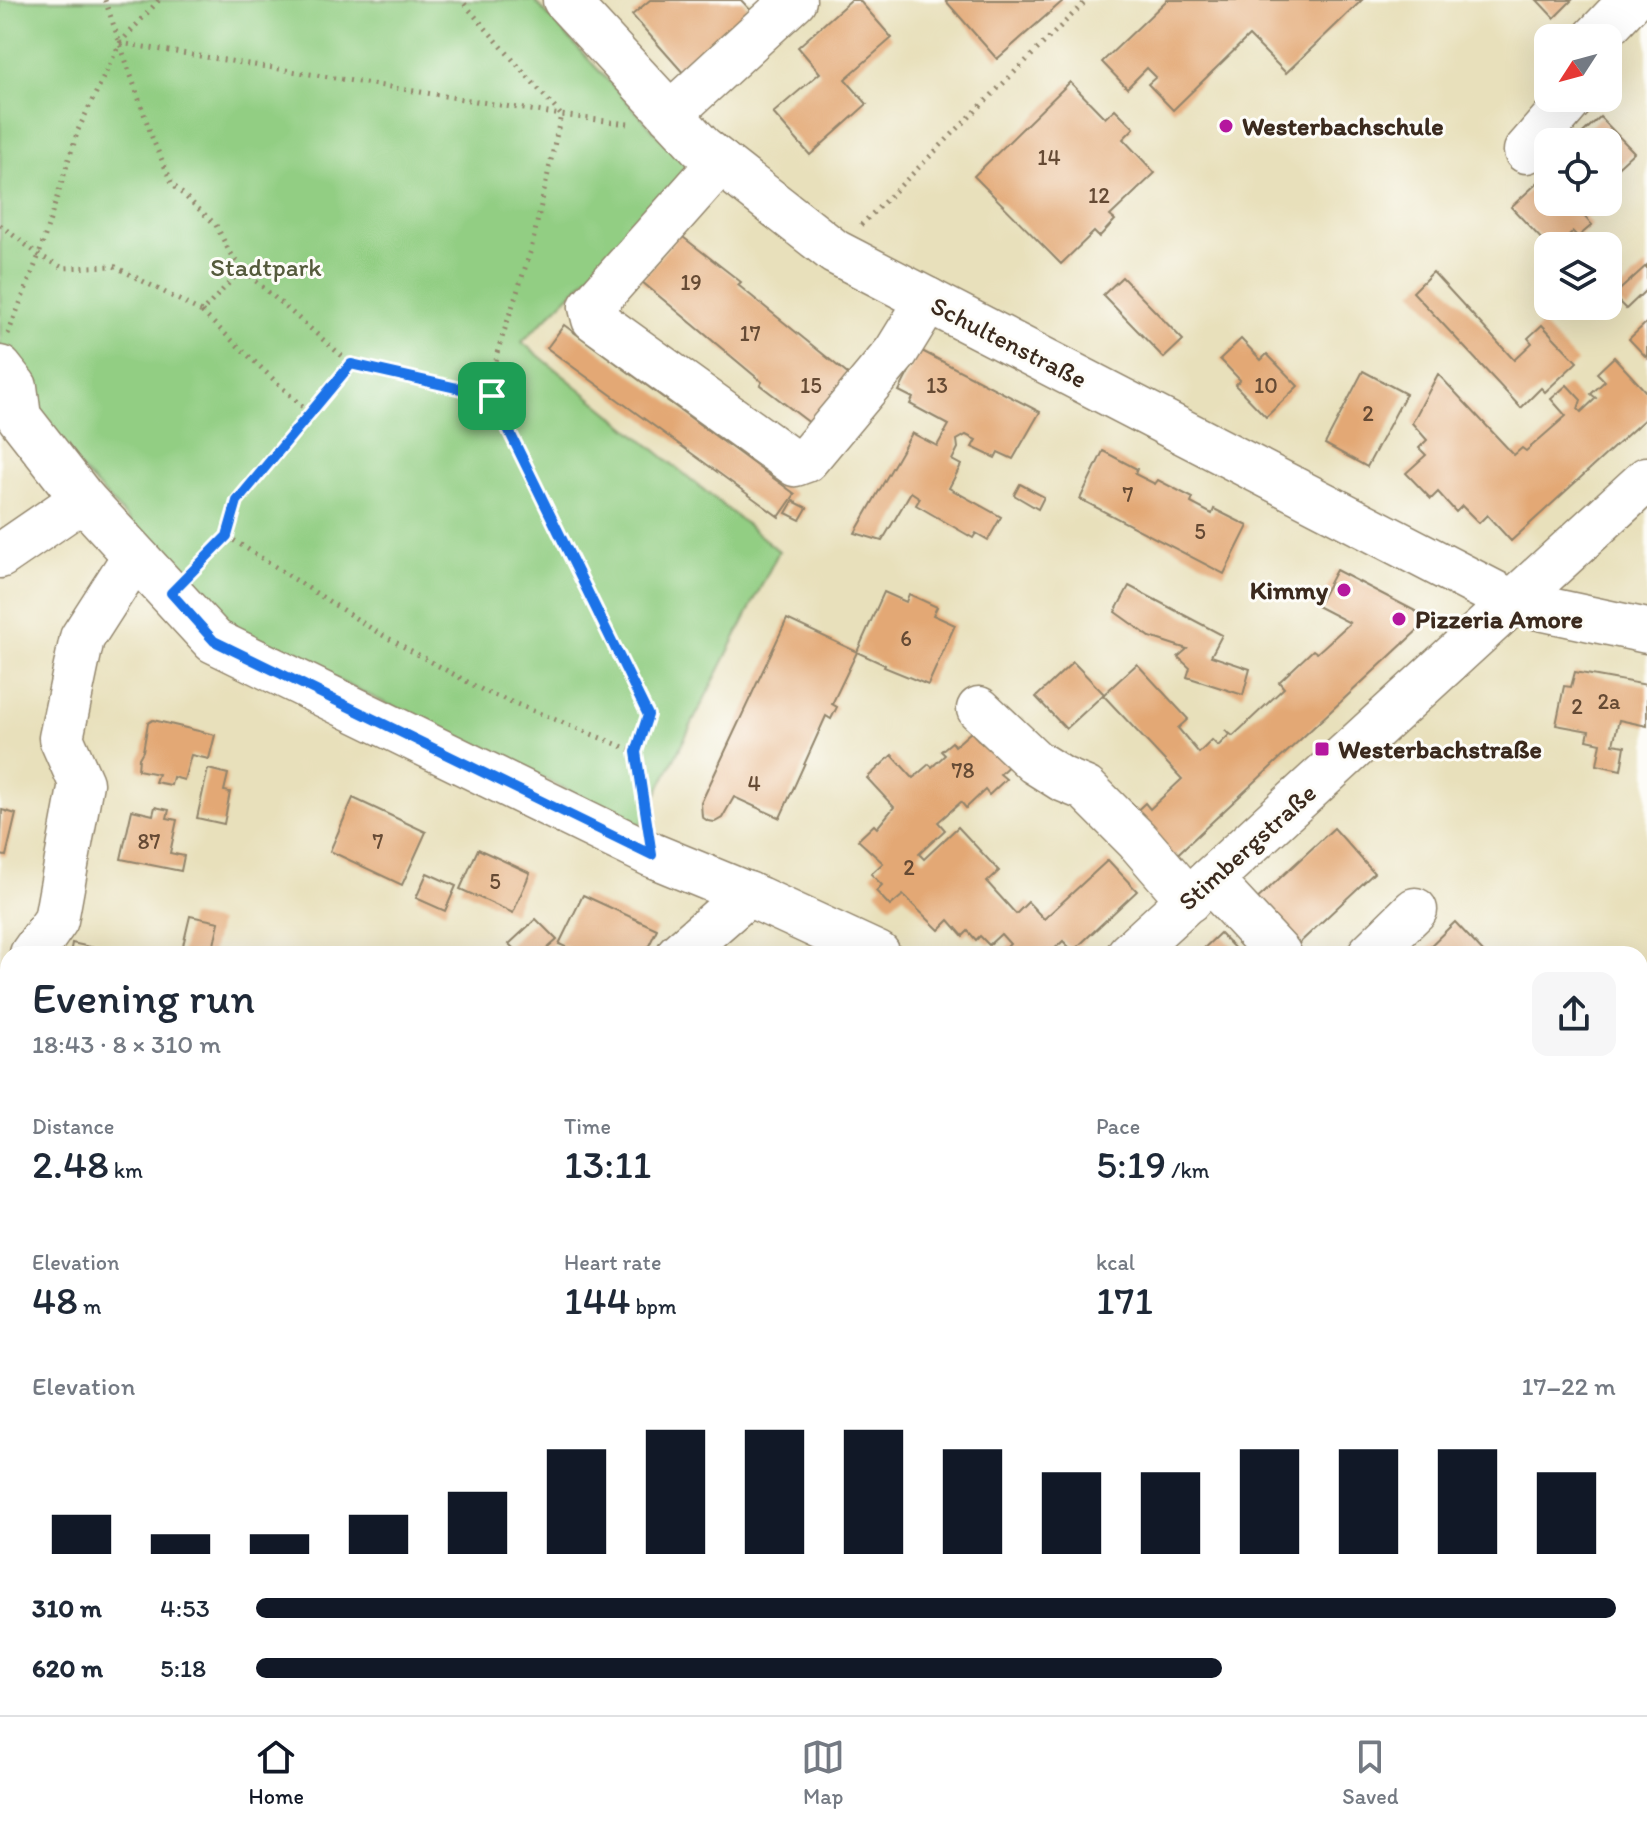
<!DOCTYPE html>
<html lang="en">
<head>
<meta charset="utf-8">
<style>
  body { margin:0; font-family:Itim,sans-serif; background:#f6f6f7; color:#1f2937; height:100vh; display:flex; flex-direction:column; font-size:30px; white-space:nowrap }
  * { box-sizing:border-box; margin:0 }
  p { font-size:26px; color:#747a83 }
  .icon { flex:none; width:44px; height:44px; fill:none; stroke:currentColor; stroke-width:2; stroke-linecap:round; stroke-linejoin:round }
  .map { position:relative; flex:1; overflow:hidden }
  .sheet { position:absolute; left:0px; top:946px; width:1648px; height:770px; display:flex; flex-direction:column; background:#fff; border-radius:24px 24px 0 0; box-shadow:0 8px 32px #0002 }
  .sheet>* { flex:none }
  .needle { width:52px; rotate:234deg }
  .tools { position:absolute; left:1534px; top:24px; display:grid; gap:16px }
  .tools a { display:grid; place-items:center; width:88px; height:88px; border-radius:16px; background:#fff; box-shadow:0 8px 32px #0002; font-size:40px }
  .pin { position:absolute; display:grid; place-items:center; width:68px; height:68px; color:#fff; margin:-34px; border-radius:16px; box-shadow:0 4px 12px #0006 }
  .round { display:grid; place-items:center; flex:none; width:84px; height:84px; border-radius:16px; background:#f6f6f7 }
  .headline { display:flex; align-items:center; justify-content:space-between; height:136px; padding:0 32px }
  h1 { font-size:44px; font-weight:600; line-height:60px }
  .metrics { display:grid; grid-template-columns:repeat(3,1fr); gap:12px; height:136px; padding:8px 32px }
  .metrics div { display:grid; align-content:center }
  .metrics b { font-size:40px; font-weight:600 }
  .metrics small { font-size:22px; font-weight:400 }
  .metrics p { font-size:22px }
  .chart { height:224px; padding:16px 32px }
  .chart p { display:flex; justify-content:space-between }
  .chart svg { width:100%; height:144px; margin-top:8px; stroke:#111827; stroke-width:6 }
  ul { padding:0 32px; list-style:none; font-size:26px }
  li { display:grid; grid-template-columns:128px 96px 1fr; align-items:center; height:60px }
  li i { height:20px; border-radius:10px; background:#111827 }
  .tabs { display:flex; justify-content:space-around; align-items:center; height:112px; border-top:2px solid #e0e1e3; background:#fff; font-size:22px; color:#747a83 }
  .tabs a { display:grid; justify-items:center; gap:4px }
  .tabs .current { color:#111827 }
  .map>svg:first-child { display:block }
  .green { fill:#92ce83; stroke:#667c50; stroke-width:2 }
  .building { fill:#e3a874 }
  .lines { fill:none; stroke-linecap:round; stroke-linejoin:round }
  .minor-casing { stroke:#92856c; stroke-width:47 }
  .path { stroke:#92856c; stroke-width:5; stroke-dasharray:2 6; stroke-linecap:butt }
  .minor { stroke:#fff; stroke-width:44 }
  .route-casing { stroke:#fff; stroke-width:16 }
  .route { stroke:#1a73e8; stroke-width:10 }
  .poi-dot { fill:#b5179e; stroke:#fdfcf7; stroke-width:3 }
  .labels { text-anchor:middle; dominant-baseline:central; stroke-width:6; stroke-linejoin:round; paint-order:stroke }
  .number-label { font-size:22px; fill:#654a34 }
  .poi-label { font-size:26px; font-weight:bold; fill:#3b2a1e; stroke:#fdfcf7; text-anchor:start }
  .park-label { font-size:26px; fill:#555b3c; stroke:#fdfcf7 }
  .street-label { font-size:26px; fill:#3b2a1e; stroke:#fdfcf7 }
</style>
</head>
<body>
<div class="map">
<svg width="1647" height="1715" viewBox="0 0 1647 1715">
  <rect width="100%" height="100%" fill="#fdfcf7"/>
  <filter id="ink" filterUnits="userSpaceOnUse"><feTurbulence type="fractalNoise" baseFrequency=".0125" numOctaves="2"/><feDisplacementMap in="SourceGraphic" scale="16" xChannelSelector="R" yChannelSelector="G"/><feConvolveMatrix kernelMatrix="1 2 1 2 8 2 1 2 1" color-interpolation-filters="sRGB"/></filter>
  <filter id="wash" filterUnits="userSpaceOnUse"><feTurbulence type="fractalNoise" baseFrequency=".006" numOctaves="4" result="noise"/><feDisplacementMap in="SourceGraphic" scale="32" xChannelSelector="R" yChannelSelector="G"/><feGaussianBlur stdDeviation="1.8" result="paint"/><feColorMatrix in="noise" values="0 0 0 0 0 0 0 0 0 0 0 0 0 0 0 0 0 1.4 0 .05"/><feComposite in="paint" operator="in"/></filter>
  <g filter="url(#wash)">
    <rect width="100%" height="100%" fill="#e8e0bb"/>
    <polygon class="green" points="0,0 534,0 693,173 522,342 779,551 641,825 232,630 0,383"/>
    <g id="blocks">
      <g class="building">
        <polygon points="650,0 741,0 754,14 685,75 632,15"/>
        <polygon points="851,0 859,0 892,38 845,79 867,104 810,155 773,113 820,73 798,47"/>
        <polygon points="945,0 1064,0 997,59"/>
        <polygon points="1167,0 1362,0 1286,73 1249,36 1173,110 1148,84 1156,77 1147,68 1127,88 1102,62"/>
        <polygon points="1537,0 1572,0 1554,18"/>
        <polygon points="1070,82 1105,118 1115,109 1134,128 1123,139 1155,173 1110,216 1115,220 1099,237 1094,232 1061,264 974,176"/>
        <polygon points="1600,117 1634,152 1608,176 1608,142 1573,142"/>
        <polygon points="1546,175 1548,202 1577,202 1574,205 1592,225 1578,237 1573,232 1559,246 1548,246 1511,207"/>
        <polygon points="679,234 741,282 738,285 861,385 823,433 760,385 762,382 641,281"/>
        <polygon points="1647,265 1647,289 1626,309 1613,296"/>
        <polygon points="1433,272 1514,360 1532,343 1528,338 1542,325 1577,362 1545,392 1541,388 1521,408 1413,292"/>
        <polygon points="1122,277 1183,340 1164,358 1103,295"/>
        <polygon points="1647,322 1647,358 1629,339"/>
        <polygon points="564,325 795,494 779,517 547,348"/>
        <polygon points="1241,339 1261,360 1267,354 1298,386 1266,417 1235,385 1240,380 1220,359"/>
        <polygon points="920,350 1040,412 1013,459 998,452 995,458 972,447 976,440 966,435 957,440 958,448 952,460 961,465 949,488 1001,517 988,540 976,533 973,538 916,505 920,498 911,492 882,541 855,533 912,433 937,446 949,425 910,404 913,398 899,391"/>
        <polygon points="1614,357 1647,393 1647,417 1511,541 1487,515 1479,523 1462,506 1456,512 1438,492 1431,499 1406,473 1426,455 1419,448 1427,440 1412,423 1438,374 1514,455 1522,448 1526,451 1566,416 1551,399 1567,385 1581,400 1578,409 1581,412 1596,398 1591,394 1605,381 1597,373"/>
        <polygon points="1363,371 1406,394 1367,467 1325,444"/>
        <polygon points="1103,451 1137,469 1135,474 1155,484 1158,480 1193,498 1191,503 1212,514 1214,509 1248,526 1224,574 1080,499"/>
        <polygon points="1020,484 1044,497 1038,509 1014,495"/>
        <polygon points="793,501 807,508 800,520 786,513"/>
        <polygon points="1336,570 1419,613 1421,627 1170,861 1129,818 1145,803 1150,809 1182,779 1103,695 1137,664 1188,719 1178,728 1199,753 1212,740 1218,746 1229,735 1225,730 1233,736 1284,688 1279,682 1313,650 1317,653 1350,623 1317,606"/>
        <polygon points="1129,586 1222,635 1211,656 1250,669 1243,695 1187,677 1190,668 1178,657 1187,649 1150,637 1115,612"/>
        <polygon points="884,592 906,602 909,594 937,607 933,615 955,625 928,685 884,667 885,665 857,652 832,704 837,707 831,719 826,716 780,818 734,797 722,818 715,822 708,821 702,817 701,803 787,619 857,652"/>
        <polygon points="1073,662 1104,694 1066,729 1036,697"/>
        <polygon points="1575,672 1647,685 1647,726 1619,720 1613,744 1625,746 1621,770 1597,765 1601,743 1587,740 1589,731 1556,725 1564,686 1571,687"/>
        <polygon points="153,720 215,735 209,759 191,755 184,780 173,777 171,785 155,782 158,774 138,770 139,758 143,751 148,723"/>
        <polygon points="971,732 982,744 992,736 1014,761 1000,774 1006,779 989,795 985,790 966,808 961,802 938,822 945,830 919,854 924,859 958,827 999,871 987,882 1016,914 1028,902 1044,919 1108,860 1137,891 1073,951 1063,941 1049,954 1008,954 1005,949 1010,944 1001,934 989,945 980,936 976,940 968,931 963,936 949,920 939,930 903,895 890,906 876,891 882,885 871,874 883,863 858,840 874,825 877,828 894,807 867,778 892,755 913,778 929,764 932,767 945,755 941,751 952,742 955,746"/>
        <polygon points="208,769 228,774 224,791 230,792 224,824 197,818"/>
        <polygon points="353,798 426,832 402,885 330,851"/>
        <polygon points="155,807 169,810 167,818 177,820 170,853 184,856 181,871 121,859 132,810 153,815"/>
        <polygon points="2,810 16,814 6,856 0,855"/>
        <polygon points="1334,828 1374,873 1293,949 1252,904"/>
        <polygon points="478,849 530,873 513,913 460,889"/>
        <polygon points="427,873 456,886 445,911 416,898"/>
        <polygon points="583,895 657,929 645,954 581,954 559,944"/>
        <polygon points="190,916 219,922 212,954 181,954"/>
        <polygon points="536,919 557,940 541,954 519,954 509,944"/>
        <polygon points="1455,922 1485,954 1422,954"/>
        <polygon points="1220,933 1240,954 1198,954"/>
        <polygon points="72,943 117,953 117,954 70,954"/>
        <polygon points="7,1242 8,1242 8,1288 0,1287 0,1272"/>
        <polygon points="1647,1267 1647,1370 1640,1364 1640,1279"/>
        <polygon points="0,1330 8,1331 8,1406 0,1404"/>
        <polygon points="8,1507 8,1562 6,1562 8,1580 0,1581 0,1508"/>
        <polygon points="8,1658 8,1678 0,1679 0,1659"/>
        <polygon points="1647,1702 1647,1715 1635,1715"/>
        <polygon points="39,1708 91,1708 92,1715 19,1715 19,1713 39,1711"/>
        <polygon points="179,1708 256,1708 249,1715 171,1715"/>
        <polygon points="413,1708 499,1708 506,1715 405,1715"/>
        <polygon points="503,1708 544,1708 551,1715 510,1715"/>
        <polygon points="795,1708 835,1708 842,1715 787,1715"/>
        <polygon points="1046,1708 1114,1708 1121,1715 1054,1715"/>
        <polygon points="1374,1708 1416,1708 1409,1715 1382,1715"/>
      </g>
    </g>
  </g>
  <g filter="url(#ink)">
    <use href="#blocks" fill-opacity="0" stroke="#92856c" stroke-width="2"/>
    <g class="lines">
      <g class="minor-casing">
        <g id="minor">
          <polyline points="565,0 701,147 835,252 1512,602 1647,631"/>
          <polyline points="1595,38 1631,0"/>
          <polyline points="670,114 794,0"/>
          <polyline points="1526,151 1572,98"/>
          <polyline points="720,162 591,307 594,319 795,464 806,460 896,352 928,300"/>
          <polyline points="0,368 15,387 19,417 83,499 214,641 652,855 759,899 878,954"/>
          <polyline points="0,556 83,499"/>
          <polyline points="979,709 1035,762 1062,779 1086,789 1138,841 1189,900"/>
          <polyline points="1210,880 1279,954"/>
          <polyline points="32,954 56,920 81,783 61,738 82,638 134,557"/>
          <polyline points="679,954 748,894"/>
          <polyline points="1129,954 1647,479"/>
          <polyline points="1370,954 1415,910"/>
          <polyline points="0,1105 8,1067"/>
          <polyline points="1640,1580 1647,1586"/>
          <polyline points="0,1624 8,1620"/>
          <polyline points="1640,1646 1647,1638"/>
          <polyline points="329,1715 337,1708"/>
          <polyline points="944,1715 951,1708"/>
          <polyline points="1296,1715 1301,1708"/>
          <polyline points="1578,1715 1585,1708"/>
        </g>
      </g>
      <g class="path">
        <polyline points="105,0 153,140 173,185 216,225 228,249 242,269"/>
        <polyline points="120,43 561,115 461,0"/>
        <polyline points="628,124 561,115 531,250 497,353 492,396 648,715 636,752 645,811"/>
        <polyline points="0,225 39,255 63,268 114,266 202,312 242,269 351,364 492,396"/>
        <polyline points="861,225 1087,0"/>
        <polyline points="202,312 309,413"/>
        <polyline points="8,334 39,255 78,130 120,43 159,0"/>
        <polyline points="227,536 377,632 484,691 636,752"/>
        <polyline points="196,568 227,536 237,501 351,364"/>
        <polyline points="1010,1708 1017,1715"/>
      </g>
      <use href="#minor" class="minor"/>
    </g>
  </g>
  <g class="lines" filter="url(#ink)">
    <g class="route-casing">
      <polygon id="route" points="351,364 492,396 648,715 636,752 652,855 214,641 171,593 227,536 237,501"/>
    </g>
    <use href="#route" class="route"/>
  </g>
  <g class="poi-dot">
    <circle cx="1226" cy="126" r="8"/>
    <circle cx="1344" cy="590" r="8"/>
    <circle cx="1399" cy="619" r="8"/>
    <rect x="1314" y="741" width="16" height="16" rx="4"/>
  </g>
  <g class="labels">
    <g class="number-label">
      <text x="1049" y="157">14</text>
      <text x="1099" y="195">12</text>
      <text x="691" y="282">19</text>
      <text x="750" y="333">17</text>
      <text x="811" y="385">15</text>
      <text x="937" y="385">13</text>
      <text x="1266" y="385">10</text>
      <text x="1368" y="413">2</text>
      <text x="1128" y="494">7</text>
      <text x="1200" y="531">5</text>
      <text x="906" y="638">6</text>
      <text x="1609" y="701">2a</text>
      <text x="1577" y="706">2</text>
      <text x="963" y="770">78</text>
      <text x="754" y="783">4</text>
      <text x="149" y="841">87</text>
      <text x="378" y="841">7</text>
      <text x="909" y="867">2</text>
      <text x="495" y="881">5</text>
    </g>
    <g class="poi-label">
      <text x="1242" y="126">Westerbachschule</text>
      <text x="1328" y="590" text-anchor="end">Kimmy</text>
      <text x="1415" y="619">Pizzeria Amore</text>
      <text x="1338" y="749">Westerbachstraße</text>
    </g>
    <g class="park-label">
      <text x="266" y="267">Stadtpark</text>
    </g>
    <g class="street-label">
      <text transform="translate(1009 342) rotate(27)">Schultenstraße</text>
      <text transform="translate(1247 847) rotate(-42)">Stimbergstraße</text>
    </g>
  </g>
</svg>
<div class="tools">
<a><svg class="needle" viewBox="-14 -14 28 28"><path d="M0-13l5 13h-10z" fill="#e53935"/><path d="M0 13l5-13h-10z" fill="#747a83"/></svg></a>
<a><svg class="icon" aria-label="locate" viewBox="0 0 24 24"><circle cx="12" cy="12" r="6"/><path d="M12 2v4M12 18v4M2 12h4M18 12h4"/></svg></a>
<a><svg class="icon" aria-label="layers" viewBox="0 0 24 24"><path d="M12 4l9 5-9 5-9-5zM3 14l9 5 9-5"/></svg></a>
</div>
<div class="pin" style="left:492px;top:396px;background:#1e9e55"><svg class="icon" aria-label="arrive" viewBox="0 0 24 24"><path d="M6 21V4h12l-3 4 3 4H6"/></svg></div>
<section class="sheet">
<div class="headline"><div><h1>Evening run</h1><p>18:43 · 8 × 310 m</p></div><a class="round"><svg class="icon" aria-label="share" viewBox="0 0 24 24"><path d="M12 15V3M7 8l5-5 5 5M5 13v7h14v-7"/></svg></a></div>
<div class="metrics">
<div><p>Distance</p><b>2.48<small> km</small></b></div>
<div><p>Time</p><b>13:11</b></div>
<div><p>Pace</p><b>5:19<small> /km</small></b></div>
</div>
<div class="metrics">
<div><p>Elevation</p><b>48<small> m</small></b></div>
<div><p>Heart rate</p><b>144<small> bpm</small></b></div>
<div><p>kcal</p><b>171</b></div>
</div>
<div class="chart"><p><span>Elevation</span>17–22 m</p>
<svg viewBox="0 0 160 44" preserveAspectRatio="none"><path d="M5 44V32M15 44V38M25 44V38M35 44V32M45 44V25M55 44V12M65 44V6M75 44V6M85 44V6M95 44V12M105 44V19M115 44V19M125 44V12M135 44V12M145 44V12M155 44V19"/></svg>
</div>
<ul>
<li><b>310 m</b>4:53<i style="width:100%"></i></li>
<li><b>620 m</b>5:18<i style="width:71%"></i></li>
</ul>
</section>
</div>
<nav class="tabs">
<a class="current"><svg class="icon" aria-label="home" viewBox="0 0 24 24"><path d="M3 11l9-7 9 7M6 9v11h12V9"/></svg>Home</a>
<a><svg class="icon" aria-label="map" viewBox="0 0 24 24"><path d="M3 6l6-2 6 2 6-2v14l-6 2-6-2-6 2zM9 4v14M15 6v14"/></svg>Map</a>
<a><svg class="icon" aria-label="saved" viewBox="0 0 24 24"><path d="M7 4h10v16l-5-4-5 4z"/></svg>Saved</a>
</nav>
</body>
</html>
